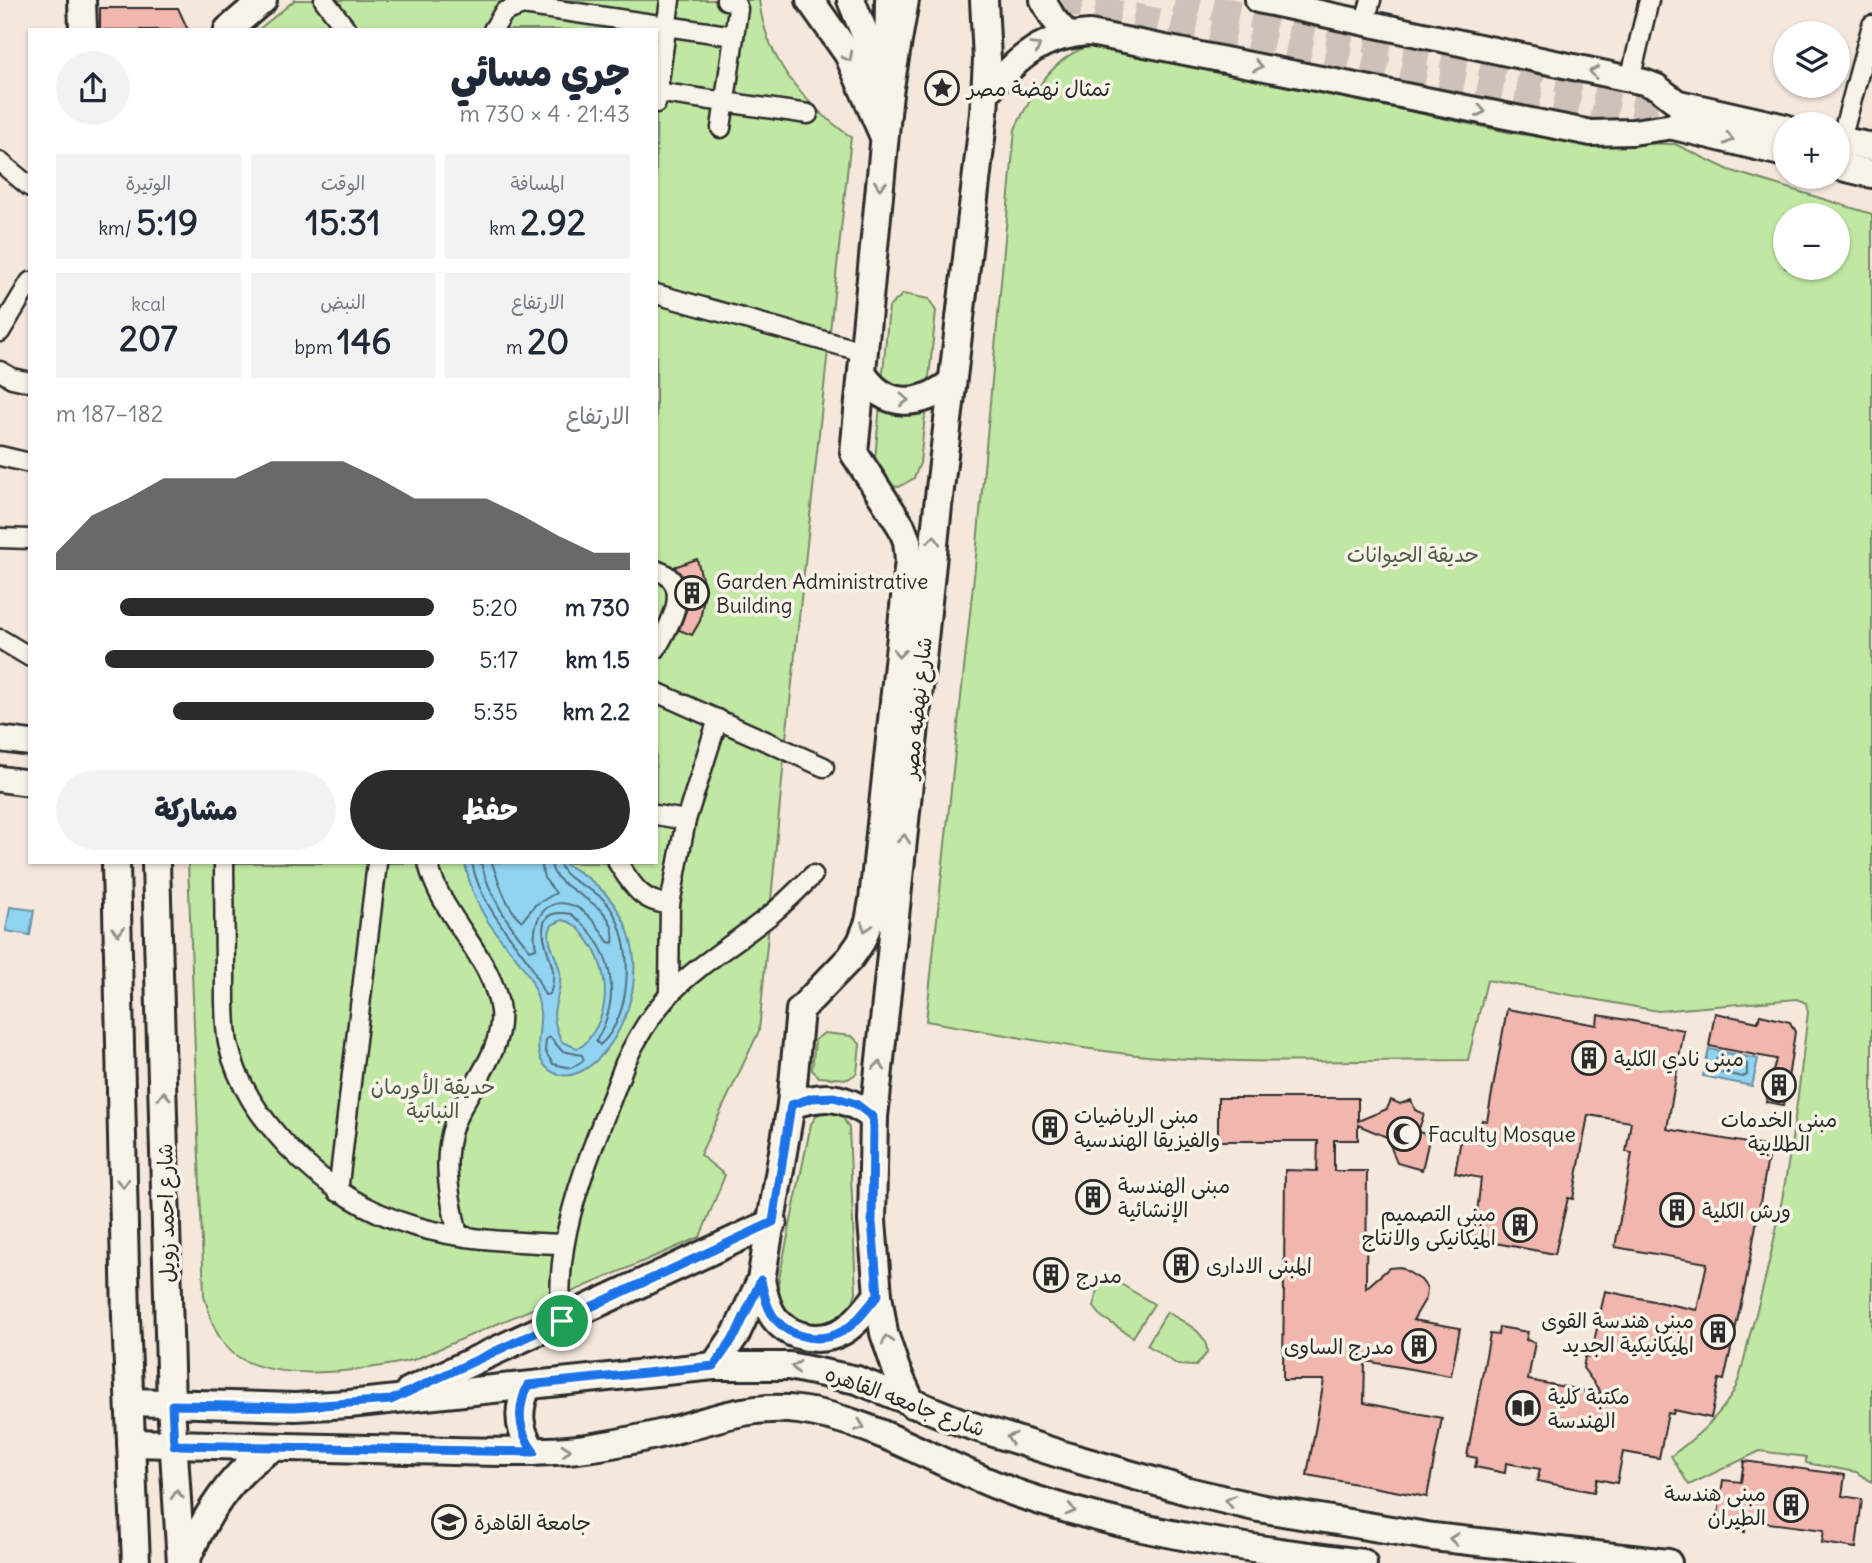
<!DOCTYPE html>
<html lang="ar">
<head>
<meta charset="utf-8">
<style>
  body { margin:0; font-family:Delius,"Playpen Sans Arabic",sans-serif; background:#f2f2f3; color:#1f2937; direction:rtl; height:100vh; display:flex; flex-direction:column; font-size:26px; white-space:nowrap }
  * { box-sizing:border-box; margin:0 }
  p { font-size:23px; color:#747a83 }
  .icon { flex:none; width:38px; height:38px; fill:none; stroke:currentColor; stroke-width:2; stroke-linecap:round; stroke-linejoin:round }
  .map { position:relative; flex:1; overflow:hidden; direction:ltr }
  .details { position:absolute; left:28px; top:28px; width:630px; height:836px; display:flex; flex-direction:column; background:#fff; border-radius:0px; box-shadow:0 2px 5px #0004; direction:rtl }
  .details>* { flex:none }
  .fabs { position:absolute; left:1773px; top:21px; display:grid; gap:14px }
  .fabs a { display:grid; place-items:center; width:77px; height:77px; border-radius:50%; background:#fff; box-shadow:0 2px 5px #0004; font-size:35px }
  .pin { position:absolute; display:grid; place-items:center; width:60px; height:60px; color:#fff; margin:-30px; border:4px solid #fff; border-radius:50%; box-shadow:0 2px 7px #0007 }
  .round { display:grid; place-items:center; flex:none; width:74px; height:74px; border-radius:37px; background:#f2f2f3 }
  .head { display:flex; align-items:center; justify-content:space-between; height:119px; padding:0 28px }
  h1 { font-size:38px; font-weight:800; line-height:52px }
  .stats { display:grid; grid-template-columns:repeat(3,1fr); gap:10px; height:119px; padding:7px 28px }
  .stats div { display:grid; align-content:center; border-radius:0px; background:#f2f2f3; text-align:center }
  .stats b { font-size:35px; font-weight:800 }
  .stats small { font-size:19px; font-weight:400 }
  .stats p { font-size:19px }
  .chart { height:196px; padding:14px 28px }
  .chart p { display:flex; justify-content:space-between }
  .chart svg { width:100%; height:126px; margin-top:7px; fill:#2b2b2b; opacity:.7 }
  .action { display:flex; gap:14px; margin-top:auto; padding:14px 28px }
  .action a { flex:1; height:80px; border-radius:42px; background:#2b2b2b; color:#fff; font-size:28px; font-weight:800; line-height:80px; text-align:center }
  .action a+a { background:#f2f2f3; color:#1f2937 }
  ul { padding:0 28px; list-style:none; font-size:23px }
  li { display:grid; grid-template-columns:112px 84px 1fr; align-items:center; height:52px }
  li i { height:18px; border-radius:9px; background:#2b2b2b }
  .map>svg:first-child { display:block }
  .green { fill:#c1e8a3; stroke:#768a67; stroke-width:2; fill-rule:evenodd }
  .water { fill:#90d4f2; stroke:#6890a2; stroke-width:2; fill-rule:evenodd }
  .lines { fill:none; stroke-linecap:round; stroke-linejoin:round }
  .shore { stroke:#536f7b; stroke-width:2 }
  .building { fill:#f1b6ad; stroke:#2b2b2b; stroke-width:2 }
  .primary-tunnel { stroke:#cdc1b9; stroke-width:26; stroke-dasharray:26 13; stroke-linecap:butt }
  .street-casing { stroke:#2b2b2b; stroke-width:23 }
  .secondary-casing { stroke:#2b2b2b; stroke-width:30 }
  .primary-casing { stroke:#2b2b2b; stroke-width:32 }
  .street { stroke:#f7f3e8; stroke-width:18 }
  .secondary { stroke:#f7f3e8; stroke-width:24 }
  .primary { stroke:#f7f3e8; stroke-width:26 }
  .oneway { stroke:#918f8a }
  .route-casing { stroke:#fff; stroke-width:14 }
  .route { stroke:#1a73e8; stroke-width:9 }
  .labels { text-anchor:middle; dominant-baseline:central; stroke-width:7; stroke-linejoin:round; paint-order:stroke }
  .poi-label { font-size:21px; fill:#2b2b2b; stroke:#f7f3e8; text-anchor:start }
  .park-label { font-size:21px; fill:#505a49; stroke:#f7f3e8 }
  .street-label { font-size:21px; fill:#2b2b2b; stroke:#f7f3e8 }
</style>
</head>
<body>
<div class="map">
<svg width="1872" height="1563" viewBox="0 0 1872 1563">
  <rect width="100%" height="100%" fill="#f6e7dc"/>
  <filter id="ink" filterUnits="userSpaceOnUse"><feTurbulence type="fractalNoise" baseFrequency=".0143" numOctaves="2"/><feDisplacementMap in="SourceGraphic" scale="14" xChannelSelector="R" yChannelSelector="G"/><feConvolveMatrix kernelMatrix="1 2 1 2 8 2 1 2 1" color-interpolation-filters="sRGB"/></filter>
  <g filter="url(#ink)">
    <g class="green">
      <path d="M295,0h464c7,60 44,103 92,137l-66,611 -26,283 -59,124 25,20 -25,62 -287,123c-46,10 -155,28 -188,-15 -12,-15 -16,-32 -21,-50l-16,-432h468v-833h-398z"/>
      <path d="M1093,45l14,1 400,86 65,10 103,2 54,26 143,44v1268l-16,-10 -50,-9v-6l-46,-6 -71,34 -18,-29c23,-17 44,-35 60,-60 11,-17 14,-45 20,-65 31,-104 45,-211 57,-319l-2,-9 -9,-4 -139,12 -171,-31 -19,80c-103,0 -208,5 -310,-3 -78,-7 -155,-23 -232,-36l49,-454 40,-438c17,-35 38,-74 78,-84zM1785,215h53v53h-53z"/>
      <polygon points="903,294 929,299 936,311 920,463 914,478 899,487 883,485 874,470 889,307"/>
      <polygon points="824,1033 852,1036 860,1044 857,1073 848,1079 819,1077 812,1070 815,1040"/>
      <path d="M826,1111l15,3 8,14 7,164c-10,50 -78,44 -78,-8l33,-160 6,-9z"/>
      <polygon points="1114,1280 1154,1304 1133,1337 1102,1317 1094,1307 1097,1288"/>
      <path d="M1167,1312c16,10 41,19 40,41l-11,13 -18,-1 -31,-20z"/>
    </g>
    <g class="water">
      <path d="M465,863c18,0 88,-5 100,1 141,72 31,250 -18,204 -16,-15 -5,-38 -7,-56 -1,-10 -4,-21 -8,-30 -9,-20 -26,-35 -38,-52 -14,-18 -25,-44 -29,-67zM562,920c9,1 17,8 22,15 23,28 29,68 8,99 -5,7 -7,12 -15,14l-15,-6c-18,-37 1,-39 -2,-70 -2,-15 -17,-33 -8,-47z"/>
      <polygon points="10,907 34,910 30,935 6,931"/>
      <polygon points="1709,1049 1758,1059 1752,1086 1703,1076"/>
    </g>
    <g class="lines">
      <g class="shore">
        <path d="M472,863c8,39 33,67 56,98 7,11 11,23 17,34l5,-1c3,-8 4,-15 3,-23 -3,-20 -29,-65 18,-57 42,32 52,82 25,127l4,4c35,-30 35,-113 4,-145 -11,-12 -42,-20 -44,-37"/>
        <path d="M481,863c9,34 27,61 49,87l6,-2c-6,-24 8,-54 38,-42 14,6 27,23 34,36l5,1c7,-44 -60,-49 -62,-80"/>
        <path d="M492,863c7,19 14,45 30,58l13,-16 21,-12 -12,-15 -3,-15"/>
        <polygon points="550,1037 562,1051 582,1055 584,1060 571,1068 553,1064 545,1051 546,1039"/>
        <polygon points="1717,1058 1747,1064 1747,1075 1743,1077 1714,1071 1712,1067"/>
      </g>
    </g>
    <g class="building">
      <polygon points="100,8 178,8 188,30 100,30"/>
      <polygon points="697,559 705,590 700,621 692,635 679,630 687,608 688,592 684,578 674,567"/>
      <polygon points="1507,1009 1597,1025 1598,1015 1684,1030 1667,1129 1770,1147 1746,1281 1724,1380 1719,1379 1711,1418 1674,1410 1673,1414 1668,1413 1659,1458 1623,1452 1617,1483 1597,1479 1594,1492 1537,1481 1540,1469 1506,1463 1505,1473 1475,1467 1477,1458 1467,1456 1490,1334 1498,1335 1499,1327 1528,1332 1526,1340 1535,1342 1528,1380 1602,1394 1583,1368 1585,1357 1591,1356 1605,1291 1697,1310 1707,1263 1615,1247 1632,1153 1626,1152 1631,1122 1588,1115 1573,1199 1568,1198 1555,1254 1474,1239 1481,1178 1455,1173 1461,1139 1477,1142 1482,1120 1487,1121"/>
      <polygon points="1715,1013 1758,1022 1760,1015 1790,1022 1795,1032 1784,1105 1766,1102 1776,1059 1709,1046"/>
      <polygon points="1218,1098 1358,1098 1358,1121 1387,1109 1391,1100 1400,1104 1411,1100 1415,1110 1424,1114 1418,1132 1430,1135 1422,1170 1397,1163 1387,1137 1358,1125 1358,1140 1334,1140 1334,1171 1367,1171 1366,1288 1389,1268 1400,1267 1421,1280 1427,1288 1426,1298 1413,1320 1460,1328 1451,1376 1365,1361 1364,1403 1442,1418 1427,1497 1307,1475 1324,1380 1283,1380 1285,1170 1317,1171 1318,1141 1218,1141"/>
      <polygon points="1744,1461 1845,1475 1842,1496 1862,1499 1856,1548 1822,1543 1824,1530 1746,1520 1745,1532 1716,1528 1723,1480 1741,1482"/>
    </g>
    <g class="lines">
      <g class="primary-tunnel">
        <polyline points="1057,0 1423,77 1669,125"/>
        <polyline points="1175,0 1679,104"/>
      </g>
      <g class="street-casing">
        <g id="street">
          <polyline points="324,0 347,30"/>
          <polyline points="1364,24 1371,0"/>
          <polyline points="493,30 504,12 523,5 734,36"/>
          <polyline points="1630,80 1649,0"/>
          <polyline points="656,92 808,114"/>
          <polyline points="656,103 670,0"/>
          <polyline points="721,128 738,9 735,2 726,0"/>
          <polyline points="1841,140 1872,25"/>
          <polyline points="0,162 30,187"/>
          <polyline points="656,294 864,352"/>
          <polyline points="0,332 30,282"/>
          <polyline points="0,371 12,378 30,382"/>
          <polyline points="0,456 30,463"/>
          <polyline points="0,538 30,539"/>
          <path d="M656,570c39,13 14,55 0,79"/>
          <polyline points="0,639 30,657"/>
          <polyline points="656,692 824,767"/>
          <polyline points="656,815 686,820"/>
          <path d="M224,863c0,37 1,74 1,111 0,23 -1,46 3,69 9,41 31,73 60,104 82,85 161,93 275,97"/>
          <path d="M428,863c12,53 66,95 72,148 4,42 -32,76 -46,113 -13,37 -4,74 4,111"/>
          <path d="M618,863c14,22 24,40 52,41"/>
          <polyline points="669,993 670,904 686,820 718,719"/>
          <polyline points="338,1192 377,863"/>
          <path d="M562,1321c-11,-90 33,-175 63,-258 38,-82 78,-95 144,-147 16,-13 30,-27 44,-41"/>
        </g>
      </g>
      <g class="secondary-casing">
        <g id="secondary">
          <polyline points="1043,0 1053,18 1067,34"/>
          <polyline points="1258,0 1644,82 1657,87 1679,104"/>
          <polyline points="887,62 888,0"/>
          <path d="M986,93c34,-35 53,-57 104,-60l501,100 42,-1 41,-6"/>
          <polyline points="0,739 30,743"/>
          <polyline points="0,779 30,783"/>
        </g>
      </g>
      <g class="primary-casing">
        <g id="primary">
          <polyline points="82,0 83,30"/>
          <polyline points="810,0 848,54 884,137"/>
          <polyline points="851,0 889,93"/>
          <polyline points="228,30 263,0"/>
          <polyline points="1679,104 1785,128"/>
          <polyline points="1674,126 1785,153"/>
          <polyline points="1838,140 1872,147"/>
          <polyline points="1838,166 1872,174"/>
          <path d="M862,373c23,37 59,34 90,9"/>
          <polyline points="116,863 126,1317 136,1563"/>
          <polyline points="156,863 171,1405 181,1563"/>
          <path d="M791,1105c35,-12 53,-9 83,12"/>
          <path d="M761,1280c3,14 6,30 16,41 16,18 45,22 66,10 14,-8 25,-24 35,-36"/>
          <polyline points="714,1366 736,1334 761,1280 791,1105 800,1010 850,958 861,942 869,922 873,900 909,560 907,541 901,526 854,453 889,93 905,0"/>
          <path d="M528,1386c-12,24 -10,45 6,66"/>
          <polyline points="409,1391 773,1222"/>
          <polyline points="130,1402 295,1407 349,1404 714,1366 789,1366 857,1380 963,1423 1066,1456 1188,1491 1259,1508 1433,1537 1668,1563"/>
          <polyline points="912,1404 896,1369 884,1333 878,1295 872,1221 874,1117 938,506 984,113 987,60 984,0"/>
          <path d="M131,1443c93,3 186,5 279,7 52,1 106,4 158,0 34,-3 67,-10 100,-18 43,-12 84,-28 130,-22 77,9 150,61 224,85 110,37 226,54 341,68"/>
          <path d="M185,1563c18,-44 47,-92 89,-116"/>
        </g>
      </g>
      <use href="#street" class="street"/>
      <use href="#secondary" class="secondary"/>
      <use href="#primary" class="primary"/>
    </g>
    <defs><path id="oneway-chevron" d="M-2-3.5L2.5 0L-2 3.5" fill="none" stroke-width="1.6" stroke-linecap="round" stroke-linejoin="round" transform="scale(1.75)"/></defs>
    <g class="oneway">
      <use href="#oneway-chevron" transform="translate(1036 47) rotate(-32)"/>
      <use href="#oneway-chevron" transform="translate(848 57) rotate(62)"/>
      <use href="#oneway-chevron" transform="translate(1258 66) rotate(11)"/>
      <use href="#oneway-chevron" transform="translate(1594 72) rotate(-168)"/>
      <use href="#oneway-chevron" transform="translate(1481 111) rotate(11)"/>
      <use href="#oneway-chevron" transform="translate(1729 139) rotate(14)"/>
      <use href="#oneway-chevron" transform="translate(880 185) rotate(96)"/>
      <use href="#oneway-chevron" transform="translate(904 400) rotate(3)"/>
      <use href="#oneway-chevron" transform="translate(934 540) rotate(-84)"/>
      <use href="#oneway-chevron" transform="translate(899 653) rotate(96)"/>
      <use href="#oneway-chevron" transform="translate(904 839) rotate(-84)"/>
      <use href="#oneway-chevron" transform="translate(866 927) rotate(108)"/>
      <use href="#oneway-chevron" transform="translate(118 931) rotate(89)"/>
      <use href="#oneway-chevron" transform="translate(879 1066) rotate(-84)"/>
      <use href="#oneway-chevron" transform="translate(164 1096) rotate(-91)"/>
      <use href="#oneway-chevron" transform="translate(123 1183) rotate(88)"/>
      <use href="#oneway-chevron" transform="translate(887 1340) rotate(-106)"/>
      <use href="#oneway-chevron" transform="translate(796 1367) rotate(-173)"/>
      <use href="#oneway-chevron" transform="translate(860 1426) rotate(21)"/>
      <use href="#oneway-chevron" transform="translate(1011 1438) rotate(-162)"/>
      <use href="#oneway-chevron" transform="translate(566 1450) rotate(-5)"/>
      <use href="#oneway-chevron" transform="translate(177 1495) rotate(-93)"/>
      <use href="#oneway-chevron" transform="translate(1230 1501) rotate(-167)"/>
      <use href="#oneway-chevron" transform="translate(1071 1510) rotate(15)"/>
      <use href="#oneway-chevron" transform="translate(1454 1539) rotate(-174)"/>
    </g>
  </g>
  <g class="lines" filter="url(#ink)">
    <g class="route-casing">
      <path id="route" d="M834,1097l22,7 17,13 -1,105 6,73c-10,12 -21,28 -35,36 -21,12 -50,8 -66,-10 -10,-11 -13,-27 -16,-41l-25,54 -22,32 -186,19c-12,25 -10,46 6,67l-360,-7 -2,-40 123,2 96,-7 382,-178 18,-117 21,-7z"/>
    </g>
    <use href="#route" class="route"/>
  </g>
  <defs>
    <g id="sight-ring" transform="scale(1.75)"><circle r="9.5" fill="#f7f3e8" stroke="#2b2b2b" stroke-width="1.5"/><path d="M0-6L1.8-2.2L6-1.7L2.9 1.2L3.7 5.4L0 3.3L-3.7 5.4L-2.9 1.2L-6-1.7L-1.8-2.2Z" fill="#2b2b2b"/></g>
    <g id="building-ring" transform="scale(1.75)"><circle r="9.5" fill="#f7f3e8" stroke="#2b2b2b" stroke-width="1.5"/><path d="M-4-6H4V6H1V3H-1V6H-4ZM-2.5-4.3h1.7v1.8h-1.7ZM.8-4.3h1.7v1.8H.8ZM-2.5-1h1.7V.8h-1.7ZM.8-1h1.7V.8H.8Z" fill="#2b2b2b"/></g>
    <g id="mosque-ring" transform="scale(1.75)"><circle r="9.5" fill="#f7f3e8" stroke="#2b2b2b" stroke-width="1.5"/><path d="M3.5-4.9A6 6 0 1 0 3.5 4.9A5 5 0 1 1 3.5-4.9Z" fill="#2b2b2b"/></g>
    <g id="library-ring" transform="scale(1.75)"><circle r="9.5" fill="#f7f3e8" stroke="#2b2b2b" stroke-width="1.5"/><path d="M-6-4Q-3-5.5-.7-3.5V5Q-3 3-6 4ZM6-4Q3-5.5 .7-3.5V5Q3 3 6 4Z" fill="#2b2b2b"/></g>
    <g id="university-ring" transform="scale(1.75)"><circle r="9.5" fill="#f7f3e8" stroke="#2b2b2b" stroke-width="1.5"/><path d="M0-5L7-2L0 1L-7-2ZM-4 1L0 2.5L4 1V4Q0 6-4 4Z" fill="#2b2b2b"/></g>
  </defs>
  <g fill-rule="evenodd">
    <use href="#sight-ring" x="942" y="88"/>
    <use href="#building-ring" x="692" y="593"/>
    <use href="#building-ring" x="1589" y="1058"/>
    <use href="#building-ring" x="1779" y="1085"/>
    <use href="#building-ring" x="1050" y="1127"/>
    <use href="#mosque-ring" x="1404" y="1134"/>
    <use href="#building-ring" x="1093" y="1197"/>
    <use href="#building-ring" x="1677" y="1210"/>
    <use href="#building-ring" x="1520" y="1225"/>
    <use href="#building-ring" x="1181" y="1265"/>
    <use href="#building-ring" x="1051" y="1275"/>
    <use href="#building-ring" x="1718" y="1332"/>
    <use href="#building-ring" x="1419" y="1346"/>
    <use href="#library-ring" x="1523" y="1408"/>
    <use href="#building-ring" x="1791" y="1505"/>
    <use href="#university-ring" x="449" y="1522"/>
  </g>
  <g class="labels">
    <g class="poi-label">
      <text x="967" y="88">تمثال نهضة مصر</text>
      <text x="716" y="581">Garden Administrative<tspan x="716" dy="24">Building</tspan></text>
      <text x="1614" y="1058">مبنى نادي الكلية</text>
      <text x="1074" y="1115">مبنى الرياضيات<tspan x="1074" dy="24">والفيزيقا الهندسية</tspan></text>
      <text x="1779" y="1119" text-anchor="middle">مبنى الخدمات<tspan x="1779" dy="24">الطلابية</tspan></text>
      <text x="1428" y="1134">Faculty Mosque</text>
      <text x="1118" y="1185">مبنى الهندسة<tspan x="1118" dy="24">الإنشائية</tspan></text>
      <text x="1702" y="1210">ورش الكلية</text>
      <text x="1496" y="1213" text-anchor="end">مبنى التصميم<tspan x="1496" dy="24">الميكانيكى والانتاج</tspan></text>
      <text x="1206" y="1265">المبنى الادارى</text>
      <text x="1076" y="1275">مدرج</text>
      <text x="1694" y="1320" text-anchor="end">مبنى هندسة القوى<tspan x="1694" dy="24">الميكانيكية الجديد</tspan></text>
      <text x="1394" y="1346" text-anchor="end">مدرج الساوى</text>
      <text x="1548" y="1396">مكتبة كلية<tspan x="1548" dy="24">الهندسة</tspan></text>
      <text x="1766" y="1493" text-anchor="end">مبنى هندسة<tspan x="1766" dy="24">الطيران</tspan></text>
      <text x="474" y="1522">جامعة القاهرة</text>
    </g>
    <g class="park-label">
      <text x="1413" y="554">حديقة الحيوانات</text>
      <text x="433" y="1086">حديقة الأورمان<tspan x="433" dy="24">النباتية</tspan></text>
    </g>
    <g class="street-label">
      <text transform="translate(917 708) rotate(-84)">شارع نهضه مصر</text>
      <text transform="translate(166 1213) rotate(-91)">شارع احمد زويل</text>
      <text transform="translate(905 1401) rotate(20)">شارع جامعه القاهره</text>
    </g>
  </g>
</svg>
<div class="fabs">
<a><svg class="icon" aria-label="layers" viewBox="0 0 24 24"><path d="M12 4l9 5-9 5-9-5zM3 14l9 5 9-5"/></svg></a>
<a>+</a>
<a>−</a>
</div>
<div class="pin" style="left:562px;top:1321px;background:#1e9e55"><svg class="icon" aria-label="arrive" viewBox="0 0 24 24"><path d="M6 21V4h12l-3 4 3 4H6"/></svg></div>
<section class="details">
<div class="head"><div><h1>جري مسائي</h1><p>21:43 · 4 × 730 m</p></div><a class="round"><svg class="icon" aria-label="share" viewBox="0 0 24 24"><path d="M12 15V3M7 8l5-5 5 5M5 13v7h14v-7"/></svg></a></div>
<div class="stats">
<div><p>المسافة</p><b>2.92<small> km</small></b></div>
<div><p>الوقت</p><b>15:31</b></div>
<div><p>الوتيرة</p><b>5:19<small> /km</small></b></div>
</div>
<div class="stats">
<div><p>الارتفاع</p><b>20<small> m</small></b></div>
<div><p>النبض</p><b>146<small> bpm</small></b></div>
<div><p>kcal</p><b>207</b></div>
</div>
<div class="chart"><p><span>الارتفاع</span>182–187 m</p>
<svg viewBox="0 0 160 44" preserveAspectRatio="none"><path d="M0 44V38L10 25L20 19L30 12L40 12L50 12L60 6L70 6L80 6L90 12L100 19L110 19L120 19L130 25L140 32L150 38L160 38V44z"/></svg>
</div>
<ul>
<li><b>730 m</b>5:20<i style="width:83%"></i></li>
<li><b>1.5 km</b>5:17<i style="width:87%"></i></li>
<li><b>2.2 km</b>5:35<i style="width:69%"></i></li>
</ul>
<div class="action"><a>حفظ</a><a>مشاركة</a></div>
</section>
</div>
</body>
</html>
